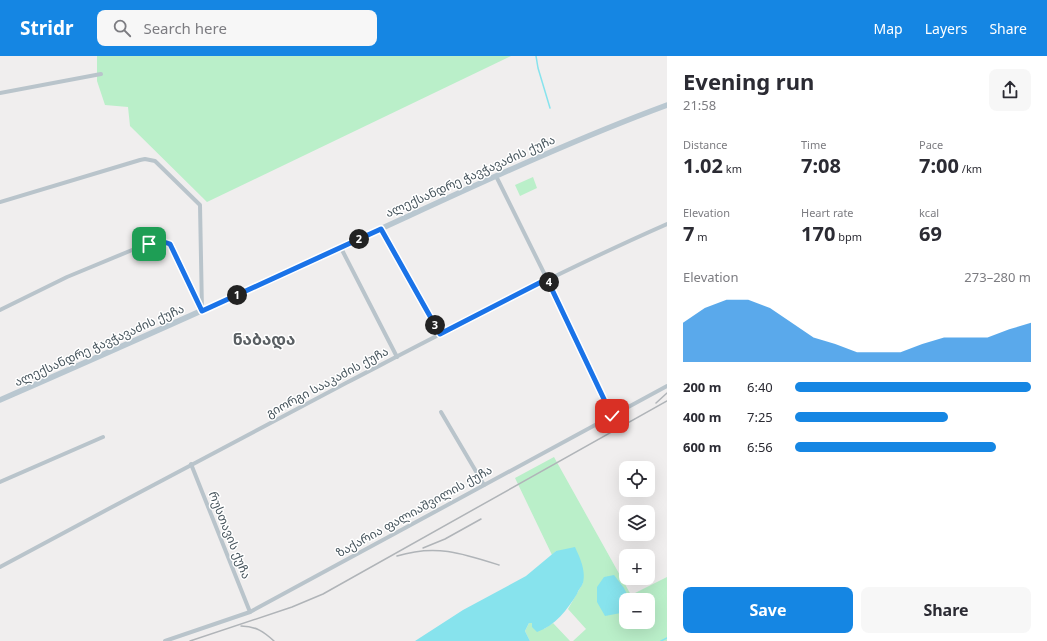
<!DOCTYPE html>
<html lang="en">
<head>
<meta charset="utf-8">
<style>
  body { margin:0; font-family:"Noto Sans","Noto Sans Georgian",sans-serif; background:#f7f7f7; color:#2b2b33; height:100vh; display:flex; flex-direction:column; font-size:15px; white-space:nowrap }
  * { box-sizing:border-box; margin:0 }
  p { font-size:13px; color:#7c7c81 }
  .icon { flex:none; width:22px; height:22px; fill:none; stroke:currentColor; stroke-width:2; stroke-linecap:round; stroke-linejoin:round }
  .map { position:relative; flex:1; overflow:hidden }
  .sheet { display:flex; flex-direction:column; background:#fff; width:380px }
  .sheet>* { flex:none }
  .fabs { position:absolute; left:619px; top:405px; display:grid; gap:8px }
  .fabs a { display:grid; place-items:center; width:36px; height:36px; border-radius:8px; background:#fff; box-shadow:0 4px 16px #0002; font-size:20px }
  .pin { position:absolute; display:grid; place-items:center; width:34px; height:34px; color:#fff; margin:-17px; border-radius:8px; box-shadow:0 2px 6px #0006 }
  .km { position:absolute; width:20px; height:20px; margin:-10px; border-radius:50%; background:#222; color:#fff; font-size:11px; line-height:20px; text-align:center }
  .round { display:grid; place-items:center; flex:none; width:42px; height:42px; border-radius:8px; background:#f7f7f7 }
  .headline { display:flex; align-items:center; justify-content:space-between; height:68px; padding:0 16px }
  h1 { font-size:22px; font-weight:700; line-height:30px }
  .figures { display:grid; grid-template-columns:repeat(3,1fr); gap:6px; height:68px; padding:4px 16px }
  .figures div { display:grid; align-content:center }
  .figures b { font-size:20px; font-weight:700 }
  .figures small { font-size:11px; font-weight:400 }
  .figures p { font-size:11px }
  .chart { height:112px; padding:8px 16px }
  .chart p { display:flex; justify-content:space-between }
  .chart svg { width:100%; height:72px; margin-top:4px; fill:#1586e3; opacity:.7 }
  .cta { display:flex; gap:8px; margin-top:auto; padding:8px 16px }
  .cta a { flex:1; height:46px; border-radius:8px; background:#1586e3; color:#fff; font-size:16px; font-weight:700; line-height:46px; text-align:center }
  .cta a+a { background:#f7f7f7; color:#2b2b33 }
  ul { padding:0 16px; list-style:none; font-size:13px }
  li { display:grid; grid-template-columns:64px 48px 1fr; align-items:center; height:30px }
  li i { height:10px; border-radius:5px; background:#1586e3 }
  header { display:flex; align-items:center; gap:24px; box-sizing:border-box; height:56px; padding:0 20px; background:#1586e3; color:#fff }
  header strong { font-size:19px }
  nav { display:flex; gap:22px; margin-inline-start:auto; font-size:14px }
  .search { width:280px; height:36px; background:#f7f7f7; display:flex; align-items:center; gap:10px; box-sizing:border-box; padding:0 14px; border-radius:8px; color:#7c7c81; font-size:15px }
  main { display:flex; flex:1; min-height:0 }
  .map>svg:first-child { display:block }
  .green { fill:#baefc9; fill-rule:evenodd }
  .water { fill:#87e3ed }
  .lines { fill:none; stroke-linecap:round; stroke-linejoin:round }
  .stream { stroke:#87e3ed; stroke-width:1.5 }
  .street { stroke:#b9c4cb; stroke-width:4 }
  .secondary { stroke:#b9c7d0; stroke-width:5.5 }
  .rail { stroke:#b0b4b8; stroke-width:1.5 }
  .route-casing { stroke:#fff; stroke-width:8 }
  .route { stroke:#1a73e8; stroke-width:5 }
  .labels { text-anchor:middle; dominant-baseline:central; stroke-width:3; stroke-linejoin:round; paint-order:stroke }
  .street-label { font-size:12px; fill:#45535b; stroke:#fff }
  .district-label { font-size:16px; font-weight:bold; fill:#5a5f63; stroke:#fff }
</style>
</head>
<body>
<header>
<strong>Stridr</strong>
<div class="search"><svg class="icon" aria-label="search" viewBox="0 0 24 24"><circle cx="10" cy="10" r="6"/><path d="M15 15l6 6"/></svg>Search here</div>
<nav><a>Map</a><a>Layers</a><a>Share</a></nav>
</header>
<main>
<div class="map">
<svg width="667" height="585" viewBox="0 0 667 585">
  <rect width="100%" height="100%" fill="#f0eeee"/>
  <g class="green">
    <polygon points="97,0 511,0 207,146 130,70 128,51 105,49 97,25"/>
    <polygon points="533,121 537,132 520,140 515,129"/>
    <path d="M554,401l77,138 36,-18v64h-94l13,-12 -18,-20 15,-26 -27,-32 -4,4 -37,-77zM626,544h22v22h-22z"/>
    <polygon points="529,567 532,567 544,573 553,567 570,585 530,585 525,575"/>
  </g>
  <g class="water">
    <path d="M575,491c5,11 11,23 8,36 -1,3 -5,7 -6,11 -10,16 -22,32 -40,38l-5,-5v-4h-3l-4,8 5,10h-115l48,-31 63,-34 30,-25z"/>
    <polygon points="614,519 624,532 630,544 626,544 626,556 605,560 597,546 597,531 604,521"/>
  </g>
  <g class="lines">
    <g class="stream">
      <polyline points="536,0 538,12 550,52"/>
      <polyline points="661,585 667,582"/>
    </g>
    <g class="street">
      <polyline points="0,37 101,18"/>
      <polyline points="496,120 547,223 612,360"/>
      <polyline points="0,146 140,104 145,103 155,105 200,149 202,255"/>
      <polyline points="381,173 440,278"/>
      <polyline points="341,192 397,301"/>
      <polyline points="0,254 67,221 149,187 161,185 170,189 201,252"/>
      <polyline points="441,356 484,429"/>
      <polyline points="191,408 250,556"/>
      <polyline points="0,426 103,381"/>
      <path d="M0,511c115,-62 231,-123 346,-184 106,-55 212,-111 321,-159"/>
      <polyline points="165,585 250,556 667,330"/>
    </g>
    <path class="secondary" d="M0,344c114,-50 228,-100 341,-153 108,-49 215,-101 326,-142"/>
    <g class="rail">
      <polyline points="656,347 667,337"/>
      <polyline points="423,492 445,483 481,463"/>
      <path d="M397,500c38,-12 65,-3 102,9"/>
      <path d="M241,570c15,0 23,6 33,15"/>
      <polyline points="190,585 292,551 323,538 667,345"/>
    </g>
  </g>
  <g class="lines">
    <g class="route-casing">
      <polyline id="route" points="149,188 161,185 170,188 202,255 381,173 440,278 547,223 612,360"/>
    </g>
    <use href="#route" class="route"/>
  </g>
  <g class="labels">
    <g class="street-label">
      <text transform="translate(470 120) rotate(-24)">ალექსანდრე ჭავჭავაძის ქუჩა</text>
      <text transform="translate(99 289) rotate(-24)">ალექსანდრე ჭავჭავაძის ქუჩა</text>
      <text transform="translate(327 326) rotate(-28)">გიორგი სააკაძის ქუჩა</text>
      <text transform="translate(414 455) rotate(-29)">ზაქარია ფალიაშვილის ქუჩა</text>
      <text transform="translate(230 479) rotate(68)">რუსთავის ქუჩა</text>
    </g>
    <g class="district-label">
      <text x="264" y="283">ნაბადა</text>
    </g>
  </g>
</svg>
<div class="fabs">
<a><svg class="icon" aria-label="locate" viewBox="0 0 24 24"><circle cx="12" cy="12" r="6"/><path d="M12 2v4M12 18v4M2 12h4M18 12h4"/></svg></a>
<a><svg class="icon" aria-label="layers" viewBox="0 0 24 24"><path d="M12 4l9 5-9 5-9-5zM3 14l9 5 9-5"/></svg></a>
<a>+</a>
<a>−</a>
</div>
<div class="pin" style="left:149px;top:188px;background:#1e9e55"><svg class="icon" aria-label="arrive" viewBox="0 0 24 24"><path d="M6 21V4h12l-3 4 3 4H6"/></svg></div>
<div class="pin" style="left:612px;top:360px;background:#d93025"><svg class="icon" aria-label="check" viewBox="0 0 24 24"><path d="M5 12l5 5 9-10"/></svg></div>
<b class="km" style="left:237px;top:239px">1</b>
<b class="km" style="left:359px;top:183px">2</b>
<b class="km" style="left:435px;top:269px">3</b>
<b class="km" style="left:549px;top:226px">4</b>
</div>
<section class="sheet">
<div class="headline"><div><h1>Evening run</h1><p>21:58</p></div><a class="round"><svg class="icon" aria-label="share" viewBox="0 0 24 24"><path d="M12 15V3M7 8l5-5 5 5M5 13v7h14v-7"/></svg></a></div>
<div class="figures">
<div><p>Distance</p><b>1.02<small> km</small></b></div>
<div><p>Time</p><b>7:08</b></div>
<div><p>Pace</p><b>7:00<small> /km</small></b></div>
</div>
<div class="figures">
<div><p>Elevation</p><b>7<small> m</small></b></div>
<div><p>Heart rate</p><b>170<small> bpm</small></b></div>
<div><p>kcal</p><b>69</b></div>
</div>
<div class="chart"><p><span>Elevation</span>273–280 m</p>
<svg viewBox="0 0 160 44" preserveAspectRatio="none"><path d="M0 44V20L10 11L20 6L30 6L40 11L50 20L60 29L70 33L80 38L90 38L100 38L110 33L120 29L130 29L140 29L150 24L160 20V44z"/></svg>
</div>
<ul>
<li><b>200 m</b>6:40<i style="width:100%"></i></li>
<li><b>400 m</b>7:25<i style="width:65%"></i></li>
<li><b>600 m</b>6:56<i style="width:85%"></i></li>
</ul>
<div class="cta"><a>Save</a><a>Share</a></div>
</section>
</main>
</body>
</html>
